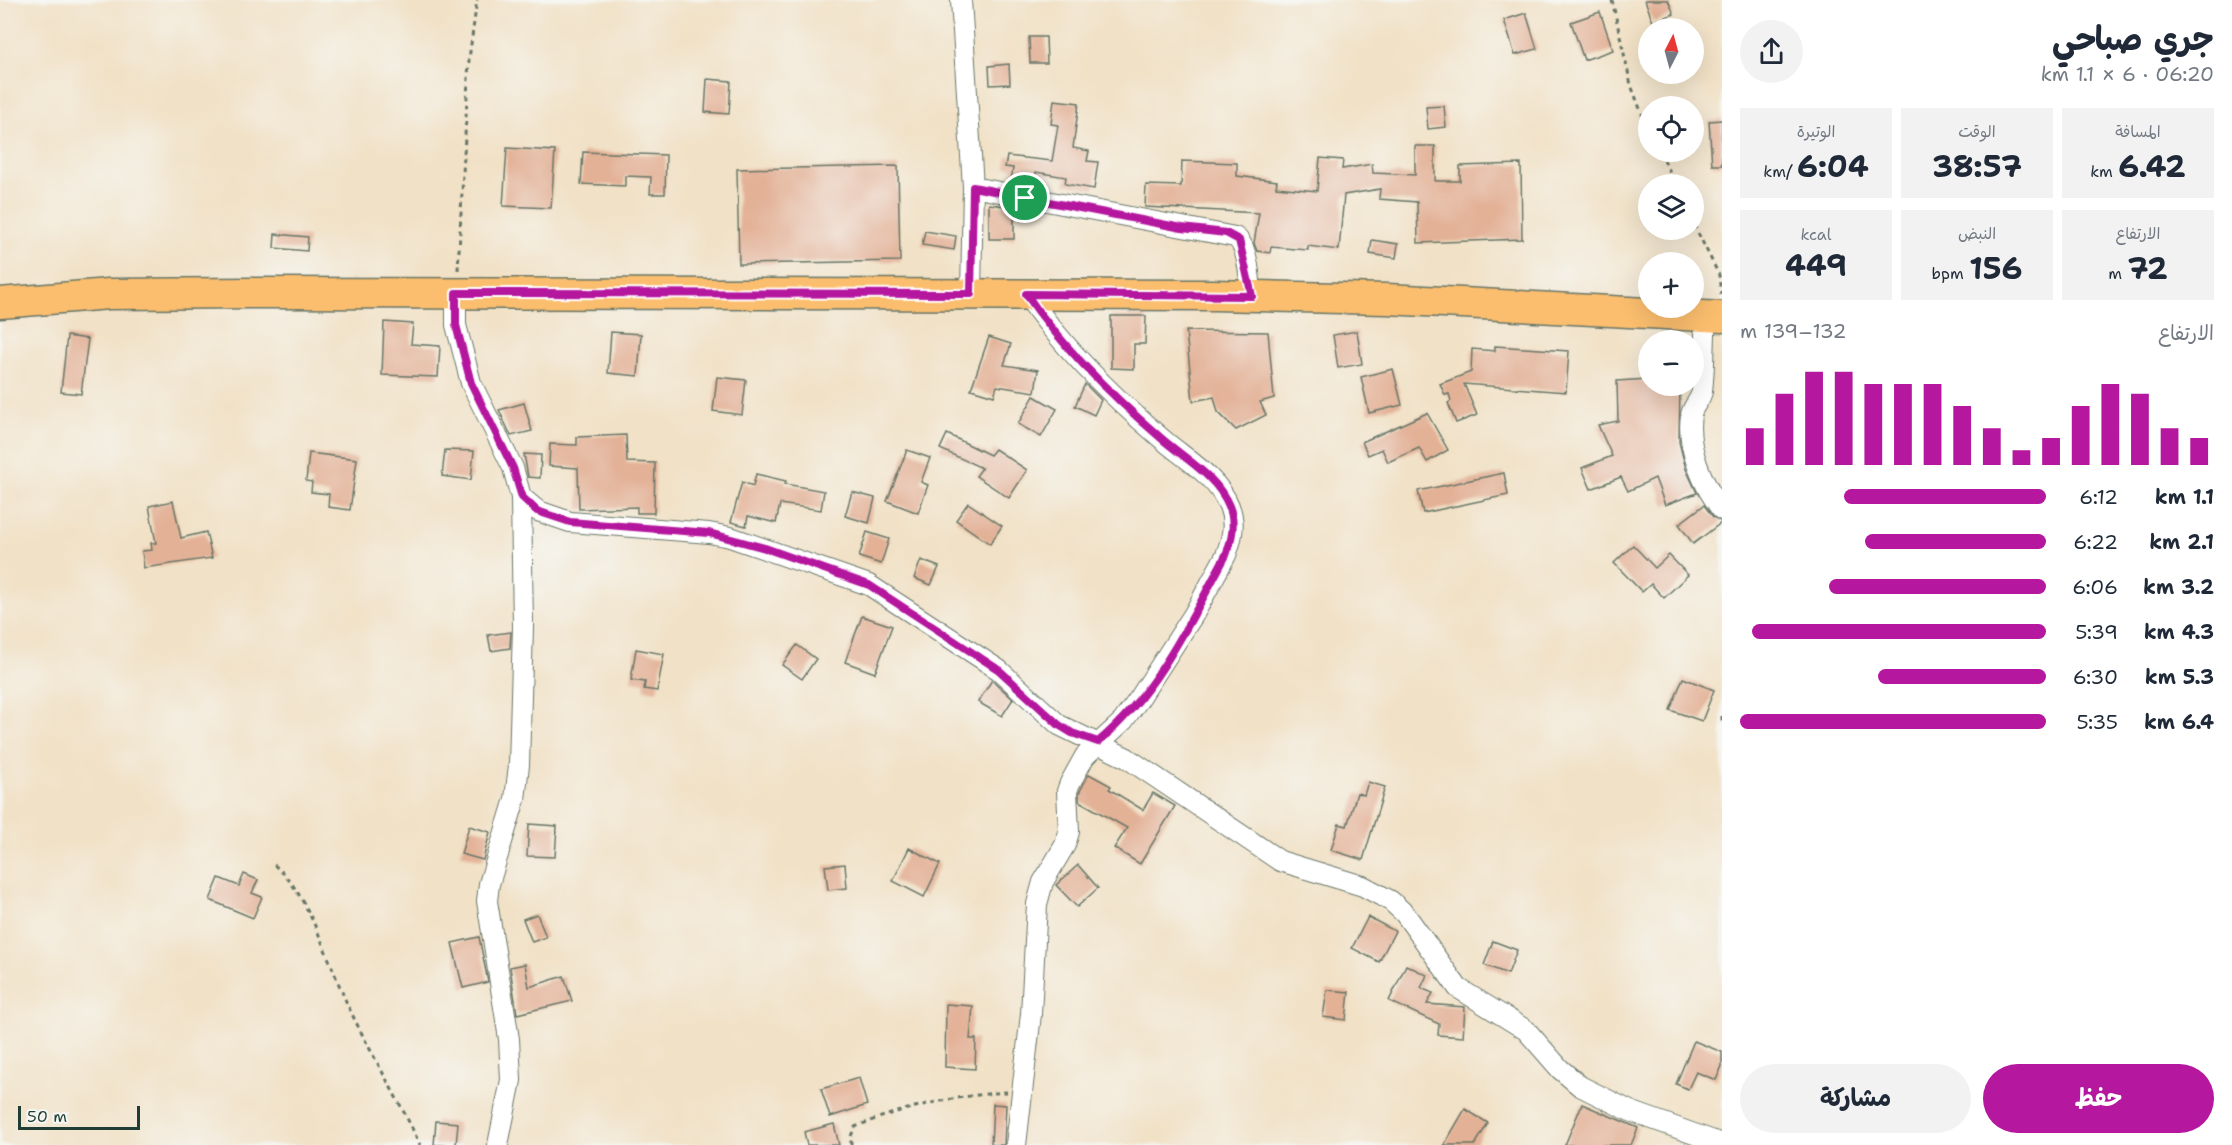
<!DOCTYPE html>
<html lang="ar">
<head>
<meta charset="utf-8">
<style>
  body { margin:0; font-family:"Shantell Sans","Playpen Sans Arabic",sans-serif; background:#f2f2f3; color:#1f2937; direction:rtl; height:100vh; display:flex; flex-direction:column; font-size:22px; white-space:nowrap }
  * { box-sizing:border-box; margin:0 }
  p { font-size:20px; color:#747a83 }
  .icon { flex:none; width:33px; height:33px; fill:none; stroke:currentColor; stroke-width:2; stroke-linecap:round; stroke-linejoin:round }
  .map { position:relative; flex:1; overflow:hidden; direction:ltr }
  .side { display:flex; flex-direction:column; background:#fff; width:510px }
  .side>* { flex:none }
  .needle { width:39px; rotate:6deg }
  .tools { position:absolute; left:1638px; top:18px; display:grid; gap:12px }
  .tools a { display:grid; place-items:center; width:66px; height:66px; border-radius:50%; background:#fff; box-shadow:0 6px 24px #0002; font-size:30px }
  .scale { position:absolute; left:18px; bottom:15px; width:122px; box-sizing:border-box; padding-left:6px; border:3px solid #1f3d34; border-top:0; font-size:16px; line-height:21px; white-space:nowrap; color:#1f3d34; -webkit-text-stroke:4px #f6f6f2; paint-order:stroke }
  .pin { position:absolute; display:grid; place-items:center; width:51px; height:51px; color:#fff; margin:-26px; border:3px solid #fff; border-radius:50%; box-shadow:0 2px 6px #0007 }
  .round { display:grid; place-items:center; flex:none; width:63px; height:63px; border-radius:32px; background:#f2f2f3 }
  .overview { display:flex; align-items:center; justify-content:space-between; height:102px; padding:0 18px }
  h1 { font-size:33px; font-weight:700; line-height:45px }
  .stats { display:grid; grid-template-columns:repeat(3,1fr); gap:9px; height:102px; padding:6px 18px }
  .stats div { display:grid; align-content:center; border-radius:0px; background:#f2f2f3; text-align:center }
  .stats b { font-size:30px; font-weight:700 }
  .stats small { font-size:16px; font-weight:400 }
  .stats p { font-size:16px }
  .chart { height:168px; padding:12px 18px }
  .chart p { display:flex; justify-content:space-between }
  .chart svg { width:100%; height:108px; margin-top:6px; stroke:#b5179e; stroke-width:6 }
  .cta { display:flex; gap:12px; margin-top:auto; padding:12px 18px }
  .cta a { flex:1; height:69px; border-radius:36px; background:#b5179e; color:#fff; font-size:24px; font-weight:700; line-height:69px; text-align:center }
  .cta a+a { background:#f2f2f3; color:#1f2937 }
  ul { padding:0 18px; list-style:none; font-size:20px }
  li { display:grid; grid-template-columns:96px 72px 1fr; align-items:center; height:45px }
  li i { height:15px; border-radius:8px; background:#b5179e }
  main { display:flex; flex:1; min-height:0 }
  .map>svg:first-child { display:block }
  .building { fill:#e3b196 }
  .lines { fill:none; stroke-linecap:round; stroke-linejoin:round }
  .street-casing { stroke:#687667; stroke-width:22 }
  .primary-casing { stroke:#687667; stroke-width:33 }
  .path { stroke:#687667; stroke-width:3; stroke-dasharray:4.5 4.5; stroke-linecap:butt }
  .street { stroke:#fff; stroke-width:20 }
  .primary { stroke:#fbbe6e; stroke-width:30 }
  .route-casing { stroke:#fff; stroke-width:12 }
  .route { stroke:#b5179e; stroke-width:8 }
</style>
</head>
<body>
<main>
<section class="side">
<div class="overview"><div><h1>جري صباحي</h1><p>06:20 · 6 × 1.1 km</p></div><a class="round"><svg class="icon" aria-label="share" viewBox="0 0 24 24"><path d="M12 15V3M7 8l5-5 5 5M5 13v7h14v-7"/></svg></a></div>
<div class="stats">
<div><p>المسافة</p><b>6.42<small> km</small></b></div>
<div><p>الوقت</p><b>38:57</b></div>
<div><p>الوتيرة</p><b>6:04<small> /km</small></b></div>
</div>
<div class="stats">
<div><p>الارتفاع</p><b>72<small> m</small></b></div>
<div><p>النبض</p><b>156<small> bpm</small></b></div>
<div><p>kcal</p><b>449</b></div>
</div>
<div class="chart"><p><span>الارتفاع</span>132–139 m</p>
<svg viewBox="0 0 160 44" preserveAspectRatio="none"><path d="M5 44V29M15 44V15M25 44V6M35 44V6M45 44V11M55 44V11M65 44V11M75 44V20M85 44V29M95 44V38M105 44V33M115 44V20M125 44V11M135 44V15M145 44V29M155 44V33"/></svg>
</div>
<ul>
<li><b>1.1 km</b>6:12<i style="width:66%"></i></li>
<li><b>2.1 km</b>6:22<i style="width:59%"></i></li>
<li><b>3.2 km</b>6:06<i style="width:71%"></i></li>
<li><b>4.3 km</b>5:39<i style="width:96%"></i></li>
<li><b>5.3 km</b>6:30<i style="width:55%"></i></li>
<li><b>6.4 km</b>5:35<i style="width:100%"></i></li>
</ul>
<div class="cta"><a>حفظ</a><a>مشاركة</a></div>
</section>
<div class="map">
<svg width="1722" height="1145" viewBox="0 0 1722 1145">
  <rect width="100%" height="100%" fill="#f6f6f2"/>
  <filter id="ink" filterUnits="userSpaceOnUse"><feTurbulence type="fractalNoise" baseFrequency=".0167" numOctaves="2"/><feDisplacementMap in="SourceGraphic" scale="12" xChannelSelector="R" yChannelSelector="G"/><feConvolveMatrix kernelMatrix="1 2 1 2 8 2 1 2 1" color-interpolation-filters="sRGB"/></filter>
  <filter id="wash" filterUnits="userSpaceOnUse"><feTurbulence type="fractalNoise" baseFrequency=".008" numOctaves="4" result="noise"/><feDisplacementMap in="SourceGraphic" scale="24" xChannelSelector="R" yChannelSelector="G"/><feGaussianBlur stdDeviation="1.35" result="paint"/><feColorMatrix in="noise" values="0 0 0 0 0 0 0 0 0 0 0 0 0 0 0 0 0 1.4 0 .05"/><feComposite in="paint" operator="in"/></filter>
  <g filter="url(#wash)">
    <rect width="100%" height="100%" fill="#f1e1c6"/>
    <g id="blocks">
      <g class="building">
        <polygon points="1645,0 1668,0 1674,14 1653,22"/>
        <polygon points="1600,12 1613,50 1584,60 1571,22"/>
        <polygon points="1526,13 1537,49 1515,55 1504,20"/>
        <polygon points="1029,37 1046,37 1047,63 1030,63"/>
        <polygon points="1009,64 1010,84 990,85 989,66"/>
        <polygon points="707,79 731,81 729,114 705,112"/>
        <polygon points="1054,100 1079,103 1073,148 1089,151 1087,161 1098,162 1094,189 1065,184 1066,177 1036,172 1035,183 1011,181 1013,168 1005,167 1007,156 1052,161 1058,125 1051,124"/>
        <polygon points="1444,106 1446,127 1428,129 1426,107"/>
        <polygon points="1722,120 1722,165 1712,165 1709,121"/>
        <polygon points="1415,146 1435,146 1435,181 1460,181 1460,166 1521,164 1522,239 1418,243 1417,202 1379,199 1380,189 1344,195 1339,250 1308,246 1308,250 1271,247 1270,253 1257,251 1254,243 1259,213 1145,207 1146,185 1181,186 1182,161 1237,163 1237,176 1277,181 1276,187 1317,191 1320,158 1343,160 1342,169 1372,164 1373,173 1415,175"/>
        <polygon points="507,148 555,151 551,208 503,206"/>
        <polygon points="583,152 666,155 665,194 650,194 651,177 625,176 625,186 581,184"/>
        <polygon points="898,166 900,261 739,264 737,169"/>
        <polygon points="989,204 1014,207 1014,239 989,239"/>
        <polygon points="925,231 956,236 954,250 922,245"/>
        <polygon points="275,234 308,237 307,251 274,248"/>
        <polygon points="1372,240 1398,244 1396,258 1370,254"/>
        <polygon points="1111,316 1146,316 1145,344 1134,344 1134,369 1111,368"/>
        <polygon points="384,322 413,324 411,344 440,346 438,377 382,375"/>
        <polygon points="1186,331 1268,332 1274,398 1260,402 1266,415 1236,430 1218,412 1214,397 1193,401"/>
        <polygon points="1357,331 1362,364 1338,368 1333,335"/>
        <polygon points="611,332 641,334 638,376 608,373"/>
        <polygon points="67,336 88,339 81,394 61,392"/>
        <polygon points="989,337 1011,344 1004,365 1038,370 1035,392 997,386 994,396 971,389"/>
        <polygon points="1495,346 1569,351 1566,392 1464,384 1477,415 1456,423 1448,403 1451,401 1449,394 1445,395 1440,384 1471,372 1472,349 1495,351"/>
        <polygon points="1393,369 1402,405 1369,413 1361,377"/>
        <polygon points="717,377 746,380 742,415 713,411"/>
        <polygon points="1648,379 1648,386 1680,386 1679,442 1686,469 1697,493 1665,505 1655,478 1628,491 1621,477 1591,489 1582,468 1612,456 1598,425 1618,421 1617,381"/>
        <polygon points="1085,384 1101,400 1094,415 1075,406"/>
        <polygon points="1034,396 1057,409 1041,437 1018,424"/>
        <polygon points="524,403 532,431 511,436 499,410"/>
        <polygon points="1427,413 1448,450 1427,462 1419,448 1388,462 1382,449 1368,455 1362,442"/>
        <polygon points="947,434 990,455 995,449 1027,470 1009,498 976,476 982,468 940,449"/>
        <polygon points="626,435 627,462 655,463 654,513 637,513 637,507 579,509 578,468 549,466 550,444 577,445 577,437"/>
        <polygon points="445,450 474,451 471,480 442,476"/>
        <polygon points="907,450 930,458 921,482 928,485 918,513 887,501"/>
        <polygon points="309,453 357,459 350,510 328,507 329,494 311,492 312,482 306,481"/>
        <polygon points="524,454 541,455 540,478 528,477"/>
        <polygon points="1504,473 1508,495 1423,513 1418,491"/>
        <polygon points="756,474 786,481 785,484 824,491 821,510 780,504 776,523 748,516 746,526 731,522 742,482 753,486"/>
        <polygon points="852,492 875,498 869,523 845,516"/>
        <polygon points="173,501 181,538 206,532 212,558 144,568 142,551 152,550 151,543 156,543 149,506"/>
        <polygon points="968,503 1002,526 990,544 956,520"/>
        <polygon points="1704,505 1713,517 1722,522 1693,544 1679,524"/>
        <polygon points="867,532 889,539 881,564 859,557"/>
        <polygon points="1633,545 1655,568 1669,555 1688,575 1664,598 1651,584 1642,592 1614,563"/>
        <polygon points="921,560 939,567 931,585 914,578"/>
        <polygon points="862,616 892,626 875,673 845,662"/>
        <polygon points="511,632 510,648 491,651 488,635"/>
        <polygon points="797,645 816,659 802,679 782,665"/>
        <polygon points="636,649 664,654 657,691 644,689 645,682 631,680"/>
        <polygon points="1683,678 1714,690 1702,721 1670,710"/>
        <polygon points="992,680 1013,699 1002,716 978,702"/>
        <polygon points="1089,774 1111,786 1109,789 1143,810 1153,793 1175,806 1140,864 1114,848 1127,828 1079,801 1079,793"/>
        <polygon points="1368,782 1385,787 1363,860 1331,850 1339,824 1347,826 1357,793 1364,795"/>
        <polygon points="529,824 557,826 555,857 527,856"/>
        <polygon points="469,826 490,832 483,860 461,854"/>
        <polygon points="909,848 940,864 924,897 893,881"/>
        <polygon points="845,864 847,888 828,890 825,866"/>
        <polygon points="1078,865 1098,888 1077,907 1056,885"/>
        <polygon points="244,874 258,880 252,893 262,897 253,918 210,900 219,878 239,886"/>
        <polygon points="537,914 546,937 532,942 523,919"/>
        <polygon points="1368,917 1395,931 1379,962 1352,948"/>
        <polygon points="479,937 488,982 463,988 452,943"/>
        <polygon points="1493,941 1517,950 1508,974 1484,965"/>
        <polygon points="525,964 529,987 564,976 572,1001 517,1014 510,967"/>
        <polygon points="1406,965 1427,975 1421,988 1433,993 1427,1004 1465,1007 1463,1037 1438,1035 1439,1024 1389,1001"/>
        <polygon points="1327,990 1349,992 1346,1020 1323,1017"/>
        <polygon points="946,1004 973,1006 970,1039 976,1039 975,1069 945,1067"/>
        <polygon points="1694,1041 1722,1052 1722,1066 1716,1080 1696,1072 1688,1089 1676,1084"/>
        <polygon points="859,1078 867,1105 830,1117 821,1089"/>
        <polygon points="993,1104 1006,1105 1004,1145 991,1145"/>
        <polygon points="1582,1104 1638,1128 1631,1145 1565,1145"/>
        <polygon points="1465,1109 1488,1123 1475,1145 1444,1145"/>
        <polygon points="436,1121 458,1123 456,1145 434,1145"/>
        <polygon points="834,1124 839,1145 807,1145 804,1132"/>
      </g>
    </g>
  </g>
  <g filter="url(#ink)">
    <use href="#blocks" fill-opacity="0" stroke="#687667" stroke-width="1.5"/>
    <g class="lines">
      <g class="street-casing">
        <g id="street">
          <polyline points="961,0 973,187 971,294"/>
          <path d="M973,187l262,50c14,8 14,43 17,59"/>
          <polyline points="456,293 456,325 471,383 513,468 521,497 538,511 570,522 709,533 730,537 869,585 999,670 1059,725 1127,758 1280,861 1363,886 1391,901 1405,914 1458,988 1526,1030 1560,1069 1580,1086 1630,1111 1722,1144"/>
          <path d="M1706,317c-2,24 -1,50 -4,74 -1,9 -10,15 -11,24 -5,32 12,71 31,95"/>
          <polyline points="498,1145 511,1080 509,1039 487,901 489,884 515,799 519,765 523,627 521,497"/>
          <path d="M1016,1145l15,-131 6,-110 6,-22 22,-37 4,-13 -2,-41 3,-8 15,-27 38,-35 16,-22 55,-85 32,-59c6,-16 10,-32 3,-49 -12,-30 -44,-47 -68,-68 -49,-42 -98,-90 -135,-144"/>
        </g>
      </g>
      <g class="primary-casing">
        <polyline id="primary" points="0,303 109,294 251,293 1213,295 1387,299 1722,317"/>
      </g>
      <g class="path">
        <polyline points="1612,0 1631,85 1648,130"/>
        <polyline points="1660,152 1676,184"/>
        <polyline points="1694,225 1719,275 1721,295"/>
        <polyline points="458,270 469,59 477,0"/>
        <polyline points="1722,716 1722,725"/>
        <path d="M274,865c35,26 57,106 76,145 22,46 49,89 70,135"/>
        <path d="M851,1145v-9l4,-9c48,-20 100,-31 152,-35"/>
      </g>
      <use href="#street" class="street"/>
      <use href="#primary" class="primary"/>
    </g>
  </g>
  <g class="lines" filter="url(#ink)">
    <g class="route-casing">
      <path id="route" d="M973,187l209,41 44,5 13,7 13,56 -226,-2c37,54 86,102 135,144 24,21 56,38 68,68 7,17 3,33 -3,49 -35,65 -70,139 -128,187l-26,-9 -13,-8 -60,-55 -130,-85 -104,-37 -56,-15 -139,-11 -33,-11 -15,-14 -9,-29 -42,-85 -15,-58v-32l515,1z"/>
    </g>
    <use href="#route" class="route"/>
  </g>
</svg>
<div class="tools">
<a><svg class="needle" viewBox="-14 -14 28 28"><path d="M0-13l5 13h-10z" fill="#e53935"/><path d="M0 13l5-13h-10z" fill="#747a83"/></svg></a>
<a><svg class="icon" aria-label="locate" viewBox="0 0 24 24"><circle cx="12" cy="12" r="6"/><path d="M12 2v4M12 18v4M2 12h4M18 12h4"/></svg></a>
<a><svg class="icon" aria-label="layers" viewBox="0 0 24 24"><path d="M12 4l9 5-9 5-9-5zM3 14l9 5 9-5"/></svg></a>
<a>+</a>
<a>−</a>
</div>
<div class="scale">50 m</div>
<div class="pin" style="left:1025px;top:198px;background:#1e9e55"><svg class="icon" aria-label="arrive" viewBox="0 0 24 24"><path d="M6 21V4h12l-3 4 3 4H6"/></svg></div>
</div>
</main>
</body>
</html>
